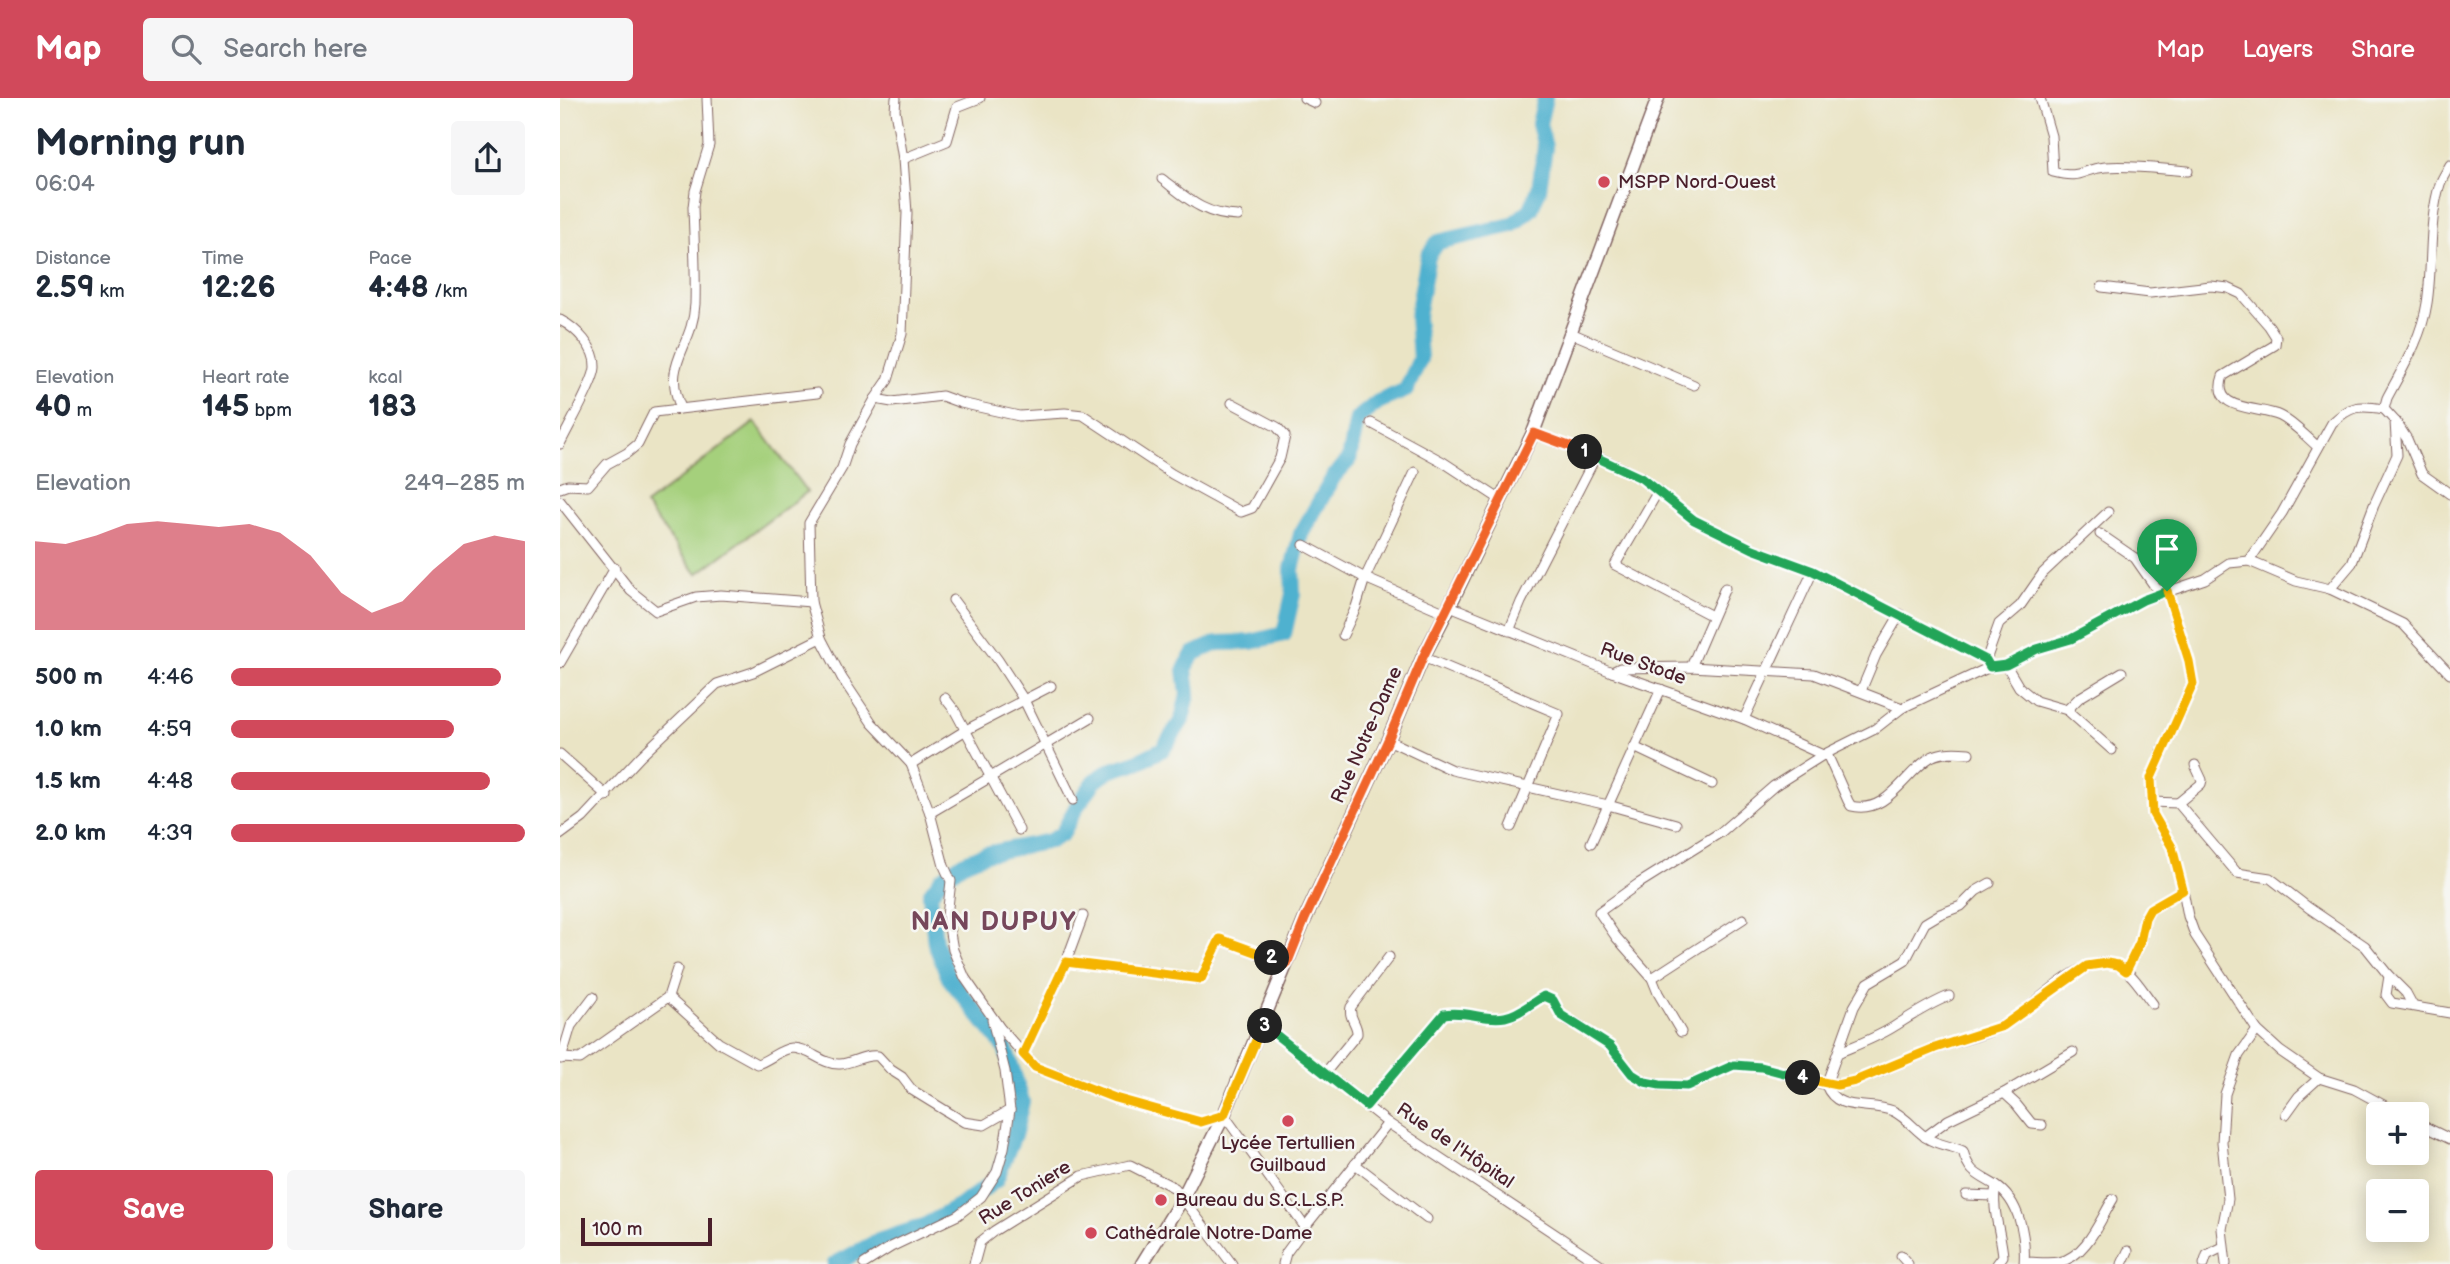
<!DOCTYPE html>
<html lang="en">
<head>
<meta charset="utf-8">
<style>
  body { margin:0; font-family:"Balsamiq Sans",sans-serif; background:#f6f6f7; color:#1f2937; height:100vh; display:flex; flex-direction:column; font-size:26px; white-space:nowrap }
  * { box-sizing:border-box; margin:0 }
  p { font-size:23px; color:#747a83 }
  .icon { flex:none; width:38px; height:38px; fill:none; stroke:currentColor; stroke-width:2; stroke-linecap:round; stroke-linejoin:round }
  .map { position:relative; flex:1; overflow:hidden }
  .side { display:flex; flex-direction:column; background:#fff; width:560px }
  .side>* { flex:none }
  .controls { position:absolute; left:1806px; top:1004px; display:grid; gap:14px }
  .controls a { display:grid; place-items:center; width:63px; height:63px; border-radius:7px; background:#fff; box-shadow:0 4px 18px #0003; font-size:35px }
  .scale { position:absolute; left:21px; bottom:18px; width:131px; box-sizing:border-box; padding-left:7px; border:4px solid #4a1f2b; border-top:0; font-size:19px; line-height:24px; white-space:nowrap; color:#4a1f2b; -webkit-text-stroke:5px #f6f6f2; paint-order:stroke }
  .pin { position:absolute; display:grid; place-items:center; width:60px; height:60px; color:#fff; margin:-72px -30px; border-radius:50% 50% 50% 0; rotate:-45deg; box-shadow:0 0 7px #0007 }
  .pin .icon { rotate:45deg }
  .km { position:absolute; width:35px; height:35px; margin:-18px; border-radius:50%; background:#222; color:#fff; font-size:19px; line-height:35px; text-align:center }
  .round { display:grid; place-items:center; flex:none; width:74px; height:74px; border-radius:7px; background:#f6f6f7 }
  .head { display:flex; align-items:center; justify-content:space-between; height:119px; padding:0 35px }
  h1 { font-size:38px; font-weight:700; line-height:52px }
  .figures { display:grid; grid-template-columns:repeat(3,1fr); gap:10px; height:119px; padding:7px 35px }
  .figures div { display:grid; align-content:center }
  .figures b { font-size:30px; font-weight:700 }
  .figures small { font-size:19px; font-weight:400 }
  .figures p { font-size:19px }
  .chart { height:196px; padding:14px 35px }
  .chart p { display:flex; justify-content:space-between }
  .chart svg { width:100%; height:126px; margin-top:7px; fill:#d1495b; opacity:.7 }
  .button { display:flex; gap:14px; margin-top:auto; padding:14px 35px }
  .button a { flex:1; height:80px; border-radius:7px; background:#d1495b; color:#fff; font-size:28px; font-weight:700; line-height:80px; text-align:center }
  .button a+a { background:#f6f6f7; color:#1f2937 }
  ul { padding:0 35px; list-style:none; font-size:23px }
  li { display:grid; grid-template-columns:112px 84px 1fr; align-items:center; height:52px }
  li i { height:18px; border-radius:9px; background:#d1495b }
  header { display:flex; align-items:center; gap:42px; box-sizing:border-box; height:98px; padding:0 35px; background:#d1495b; color:#fff }
  header strong { font-size:33px }
  nav { display:flex; gap:38px; margin-inline-start:auto; font-size:24px }
  .search { width:490px; height:63px; background:#f6f6f7; display:flex; align-items:center; gap:18px; box-sizing:border-box; padding:0 24px; border-radius:7px; color:#747a83; font-size:26px }
  main { display:flex; flex:1; min-height:0 }
  .map>svg:first-child { display:block }
  .green { fill:#a5d07c; stroke:#787854; stroke-width:2 }
  .lines { fill:none; stroke-linecap:round; stroke-linejoin:round }
  .river { stroke:#50b1cf; stroke-width:16 }
  .street-casing { stroke:#826461; stroke-width:11 }
  .secondary-casing { stroke:#826461; stroke-width:15 }
  .street { stroke:#fff; stroke-width:9 }
  .secondary { stroke:#fff; stroke-width:12 }
  .split-1-casing { stroke:#fff; stroke-width:14 }
  .split-2-casing { stroke:#fff; stroke-width:14 }
  .split-3-casing { stroke:#fff; stroke-width:14 }
  .split-4-casing { stroke:#fff; stroke-width:14 }
  .split-5-casing { stroke:#fff; stroke-width:14 }
  .split-1 { stroke:#22a559; stroke-width:9 }
  .split-2 { stroke:#f0652b; stroke-width:9 }
  .split-3 { stroke:#f5b400; stroke-width:9 }
  .split-4 { stroke:#22a559; stroke-width:9 }
  .split-5 { stroke:#f5b400; stroke-width:9 }
  .poi-dot { fill:#d1495b; stroke:#f6f6f2; stroke-width:2.5 }
  .labels { text-anchor:middle; dominant-baseline:central; stroke-width:5; stroke-linejoin:round; paint-order:stroke }
  .poi-label { font-size:19px; fill:#4a1f2b; stroke:#f6f6f2; text-anchor:start }
  .street-label { font-size:19px; fill:#4a1f2b; stroke:#f6f6f2 }
  .district-label { font-size:26px; font-weight:bold; letter-spacing:2px; fill:#76475b; stroke:#f6f6f2 }
</style>
</head>
<body>
<header>
<strong>Map</strong>
<div class="search"><svg class="icon" aria-label="search" viewBox="0 0 24 24"><circle cx="10" cy="10" r="6"/><path d="M15 15l6 6"/></svg>Search here</div>
<nav><a>Map</a><a>Layers</a><a>Share</a></nav>
</header>
<main>
<section class="side">
<div class="head"><div><h1>Morning run</h1><p>06:04</p></div><a class="round"><svg class="icon" aria-label="share" viewBox="0 0 24 24"><path d="M12 15V3M7 8l5-5 5 5M5 13v7h14v-7"/></svg></a></div>
<div class="figures">
<div><p>Distance</p><b>2.59<small> km</small></b></div>
<div><p>Time</p><b>12:26</b></div>
<div><p>Pace</p><b>4:48<small> /km</small></b></div>
</div>
<div class="figures">
<div><p>Elevation</p><b>40<small> m</small></b></div>
<div><p>Heart rate</p><b>145<small> bpm</small></b></div>
<div><p>kcal</p><b>183</b></div>
</div>
<div class="chart"><p><span>Elevation</span>249–285 m</p>
<svg viewBox="0 0 160 44" preserveAspectRatio="none"><path d="M0 44V13L10 14L20 11L30 7L40 6L50 7L60 8L70 7L80 10L90 18L100 31L110 38L120 34L130 23L140 14L150 11L160 13V44z"/></svg>
</div>
<ul>
<li><b>500 m</b>4:46<i style="width:92%"></i></li>
<li><b>1.0 km</b>4:59<i style="width:76%"></i></li>
<li><b>1.5 km</b>4:48<i style="width:88%"></i></li>
<li><b>2.0 km</b>4:39<i style="width:100%"></i></li>
</ul>
<div class="button"><a>Save</a><a>Share</a></div>
</section>
<div class="map">
<svg width="1890" height="1166" viewBox="0 0 1890 1166">
  <rect width="100%" height="100%" fill="#f6f6f2"/>
  <filter id="ink" filterUnits="userSpaceOnUse"><feTurbulence type="fractalNoise" baseFrequency=".0143" numOctaves="2"/><feDisplacementMap in="SourceGraphic" scale="14" xChannelSelector="R" yChannelSelector="G"/><feConvolveMatrix kernelMatrix="1 2 1 2 8 2 1 2 1" color-interpolation-filters="sRGB"/></filter>
  <filter id="wash" filterUnits="userSpaceOnUse"><feTurbulence type="fractalNoise" baseFrequency=".00686" numOctaves="4" result="noise"/><feDisplacementMap in="SourceGraphic" scale="28" xChannelSelector="R" yChannelSelector="G"/><feGaussianBlur stdDeviation="1.57" result="paint"/><feColorMatrix in="noise" values="0 0 0 0 0 0 0 0 0 0 0 0 0 0 0 0 0 1.4 0 .05"/><feComposite in="paint" operator="in"/></filter>
  <g filter="url(#wash)">
    <rect width="100%" height="100%" fill="#eae4c5"/>
    <polygon class="green" points="195,324 247,394 137,476 85,407"/>
    <g class="lines">
      <polyline class="river" points="275,1166 318,1143 364,1128 400,1108 436,1082 455,1034 462,1003 453,973 445,950 389,880 375,845 370,796 381,781 403,765 425,756 490,743 502,736 517,708 535,683 549,673 577,664 603,651 622,622 628,596 625,571 633,556 657,545 691,544 724,536 733,496 732,471 741,436 774,378 789,362 797,321 818,304 846,292 860,261 857,218 868,158 878,144 952,127 971,111 979,91 985,49 979,26 985,0"/>
    </g>
  </g>
  <g filter="url(#ink)">
    <g class="lines">
      <g class="street-casing">
        <g id="street">
          <polyline points="336,0 335,12 343,61 347,115 342,236 328,282 315,301 290,346 282,370 249,425 251,504 261,540 282,580 312,625 351,666 370,715 384,768 391,783 387,818 393,852 405,880 440,930 475,969 555,1000 641,1024 664,1017 745,1129"/>
          <polyline points="744,0 755,5"/>
          <path d="M1480,0l11,38 2,36c30,8 27,-3 52,-5 28,-2 55,2 83,4"/>
          <polyline points="343,61 387,43 397,9 420,0"/>
          <path d="M602,81c26,20 42,36 76,37"/>
          <path d="M1542,189l48,6 61,-7 17,2 13,6 28,32 7,11 -1,8 -52,31c-13,36 36,30 57,40 14,7 26,21 38,31"/>
          <path d="M0,222c16,8 36,28 35,47 0,14 -28,62 -35,77"/>
          <polyline points="1011,235 1134,287"/>
          <polyline points="315,301 332,304 382,298 401,305 459,318 505,315 523,317 612,376 681,414 692,410 720,360 725,338 717,329 672,305"/>
          <path d="M121,310c-20,-45 12,-60 14,-104 1,-32 -1,-65 -2,-97l2,-16 14,-46 -2,-47"/>
          <polyline points="1836,324 1847,341 1862,376 1890,396"/>
          <polyline points="811,325 883,364 941,402"/>
          <polyline points="973,335 1036,358 1081,380 1134,422 1193,451 1253,473 1426,562 1430,569"/>
          <polyline points="0,390 8,387 28,388 47,366 67,355 78,346 94,314 257,295"/>
          <polyline points="1097,395 1055,467 1152,518"/>
          <polyline points="0,403 71,493 96,513 136,499 161,497 251,504"/>
          <polyline points="1540,436 1575,460 1600,496"/>
          <polyline points="744,447 805,480 855,374"/>
          <path d="M1689,463l33,-48 50,-90c19,-18 27,-18 52,-14"/>
          <path d="M1770,491l22,-26 22,-58 23,-50 -2,-34 -11,-12 3,-11c16,-30 35,-61 40,-95 6,-38 1,-82 13,-119 2,-6 7,-13 10,-19"/>
          <polyline points="1607,493 1629,563 1633,586 1591,680 1593,716 1612,749 1623,792 1628,818 1635,837 1697,932 1720,953 1759,980 1794,991 1842,1017"/>
          <polyline points="393,502 438,562 464,602 513,702"/>
          <polyline points="890,508 1052,574 1184,621 1263,657"/>
          <polyline points="949,533 961,504 1036,358"/>
          <polyline points="783,537 796,509 805,480 886,515"/>
          <polyline points="863,559 999,616 951,729"/>
          <polyline points="1426,562 1439,526 1460,508 1483,475 1548,414"/>
          <polyline points="0,565 55,470"/>
          <polyline points="1446,567 1459,589 1476,603 1507,612 1552,652"/>
          <polyline points="1131,569 1165,490"/>
          <polyline points="1052,574 1060,570 1131,569 1254,576 1342,610"/>
          <polyline points="1301,593 1316,557 1340,516"/>
          <polyline points="385,600 395,613 459,732"/>
          <polyline points="1507,612 1519,600 1562,574"/>
          <polyline points="1184,621 1253,473"/>
          <polyline points="828,642 892,672 1048,707 1116,726"/>
          <polyline points="1074,649 1152,686"/>
          <polyline points="0,656 47,698"/>
          <path d="M1267,656l21,47 3,5c37,9 53,-33 80,-49 11,-6 26,-5 38,-4"/>
          <polyline points="351,666 406,632 491,588"/>
          <polyline points="1592,704 1618,705 1677,775 1710,780 1749,810 1805,848 1829,878 1826,897 1832,905 1890,915"/>
          <polyline points="1618,705 1641,686 1642,682 1635,667"/>
          <polyline points="370,715 530,620"/>
          <polyline points="0,737 23,720 80,659 157,586 193,574 261,540"/>
          <polyline points="1031,745 1101,591"/>
          <path d="M1430,785l-14,8 -15,15 -21,8 -15,9 -20,38 -37,22 -14,24 -28,78c11,29 44,16 67,26 14,7 22,19 34,27 10,7 25,8 36,13 6,22 14,23 32,34 25,16 31,52 29,79"/>
          <polyline points="506,864 641,881 660,841 727,866"/>
          <polyline points="1566,873 1580,843 1585,820 1590,811 1623,792"/>
          <polyline points="1829,878 1846,895 1853,908"/>
          <polyline points="1092,880 1183,821"/>
          <polyline points="108,899 117,871"/>
          <polyline points="703,926 828,1025 1040,1166"/>
          <polyline points="1121,934 1098,895 1092,880 1056,839 1039,814 1078,786 1161,734 1214,688 1263,657 1315,631 1342,610 1430,569 1446,567 1477,551 1511,541 1583,502 1645,481 1669,465 1689,463 1736,483 1770,491 1843,526 1890,576"/>
          <path d="M1280,954c19,-8 38,-15 55,-26 19,-12 34,-22 54,-30"/>
          <polyline points="463,956 506,864 523,818"/>
          <path d="M0,960l20,1 88,-62 51,46 38,21c11,-3 23,-15 35,-16 18,0 30,17 48,16 13,-1 24,-10 38,-8l13,14 11,7 10,13 52,32 20,3 26,-15"/>
          <polyline points="1,961 11,928 33,899"/>
          <path d="M765,975l32,-39c1,-10 -9,-16 -6,-27l38,-50"/>
          <polyline points="1444,995 1456,1006 1472,1026 1482,1027"/>
          <path d="M806,1008l78,-92c21,-3 43,7 61,3 15,-3 26,-14 39,-21l9,4 8,15 49,31 22,28 13,8 15,3 27,1 47,-21 27,2 65,18c31,2 80,-27 111,-37 21,-8 45,-11 65,-22 31,-17 68,-63 104,-63 22,0 35,26 47,41"/>
          <polyline points="1726,1016 1739,998 1759,980"/>
          <polyline points="1857,1025 1890,1041"/>
          <polyline points="1365,1039 1388,1022 1444,995 1513,954"/>
          <polyline points="795,1066 867,1121"/>
          <path d="M1436,1088c-5,23 5,46 7,70l-6,8"/>
          <polyline points="1406,1097 1434,1098"/>
          <polyline points="1341,1158 1348,1166"/>
          <path d="M1465,1164c11,0 23,2 34,0 27,-5 41,-42 54,-63"/>
          <polyline points="304,1166 331,1149 398,1117 421,1099 437,1074 444,1050 450,1012 445,973 432,922"/>
          <polyline points="414,1166 420,1144 434,1133 522,1078 570,1067 615,1090 672,1166"/>
          <polyline points="723,1166 726,1155 745,1129 828,1025"/>
          <polyline points="1562,1166 1568,1153"/>
          <polyline points="1644,1166 1647,1157 1663,1149"/>
          <polyline points="1666,1166 1662,1131 1668,1101 1662,1044 1665,996 1679,957 1697,932"/>
        </g>
      </g>
      <g class="secondary-casing">
        <polyline id="secondary" points="582,1166 622,1101 664,1017 745,821 828,642 863,559 886,515 973,335 1098,0"/>
      </g>
      <use href="#street" class="street"/>
      <use href="#secondary" class="secondary"/>
    </g>
  </g>
  <g class="lines" filter="url(#ink)">
    <g class="split-1-casing">
      <polyline id="split-1" points="1025,354 1081,380 1134,422 1193,451 1253,473 1426,562 1430,569 1446,567 1477,551 1511,541 1583,502 1607,493"/>
    </g>
    <g class="split-2-casing">
      <polyline id="split-2" points="712,860 727,866 745,821 828,642 863,559 974,335 1025,354"/>
    </g>
    <g class="split-3-casing">
      <polyline id="split-3" points="705,928 703,926 664,1017 641,1024 555,1000 475,969 463,956 506,864 641,881 660,841 712,860"/>
    </g>
    <g class="split-4-casing">
      <path id="split-4" d="M705,928l101,80 78,-92c22,-4 42,7 61,3 15,-3 26,-14 39,-21l9,4 8,15 49,31 22,28 13,8 15,3 27,1 47,-21 27,2 42,11"/>
    </g>
    <g class="split-5-casing">
      <polyline id="split-5" points="1243,980 1277,987 1295,983 1375,950 1443,928 1527,868 1547,865 1558,867 1566,873 1580,844 1585,820 1590,811 1623,792 1612,749 1593,716 1591,680 1633,586 1629,563 1607,493"/>
    </g>
    <use href="#split-1" class="split-1"/>
    <use href="#split-2" class="split-2"/>
    <use href="#split-3" class="split-3"/>
    <use href="#split-4" class="split-4"/>
    <use href="#split-5" class="split-5"/>
  </g>
  <g class="poi-dot">
    <circle cx="1044" cy="84" r="7"/>
    <circle cx="728" cy="1023" r="7"/>
    <circle cx="601" cy="1102" r="7"/>
    <circle cx="531" cy="1135" r="7"/>
  </g>
  <g class="labels">
    <g class="poi-label">
      <text x="1058" y="84">MSPP Nord-Ouest</text>
      <text x="728" y="1045" text-anchor="middle">Lycée Tertullien<tspan x="728" dy="22">Guilbaud</tspan></text>
      <text x="615" y="1102">Bureau du S.C.L.S.P.</text>
      <text x="545" y="1135">Cathédrale Notre-Dame</text>
    </g>
    <g class="street-label">
      <text transform="translate(1083 566) rotate(20)">Rue Stode</text>
      <text transform="translate(807 637) rotate(-66)">Rue Notre-Dame</text>
      <text transform="translate(895 1048) rotate(34)">Rue de l'Hôpital</text>
      <text transform="translate(465 1095) rotate(-32)">Rue Toniere</text>
    </g>
    <g class="district-label">
      <text x="434" y="824">NAN DUPUY</text>
    </g>
  </g>
</svg>
<div class="controls">
<a>+</a>
<a>−</a>
</div>
<div class="scale">100 m</div>
<div class="pin" style="left:1607px;top:493px;background:#1e9e55"><svg class="icon" aria-label="arrive" viewBox="0 0 24 24"><path d="M6 21V4h12l-3 4 3 4H6"/></svg></div>
<b class="km" style="left:1025px;top:354px">1</b>
<b class="km" style="left:712px;top:860px">2</b>
<b class="km" style="left:705px;top:928px">3</b>
<b class="km" style="left:1243px;top:980px">4</b>
</div>
</main>
</body>
</html>
